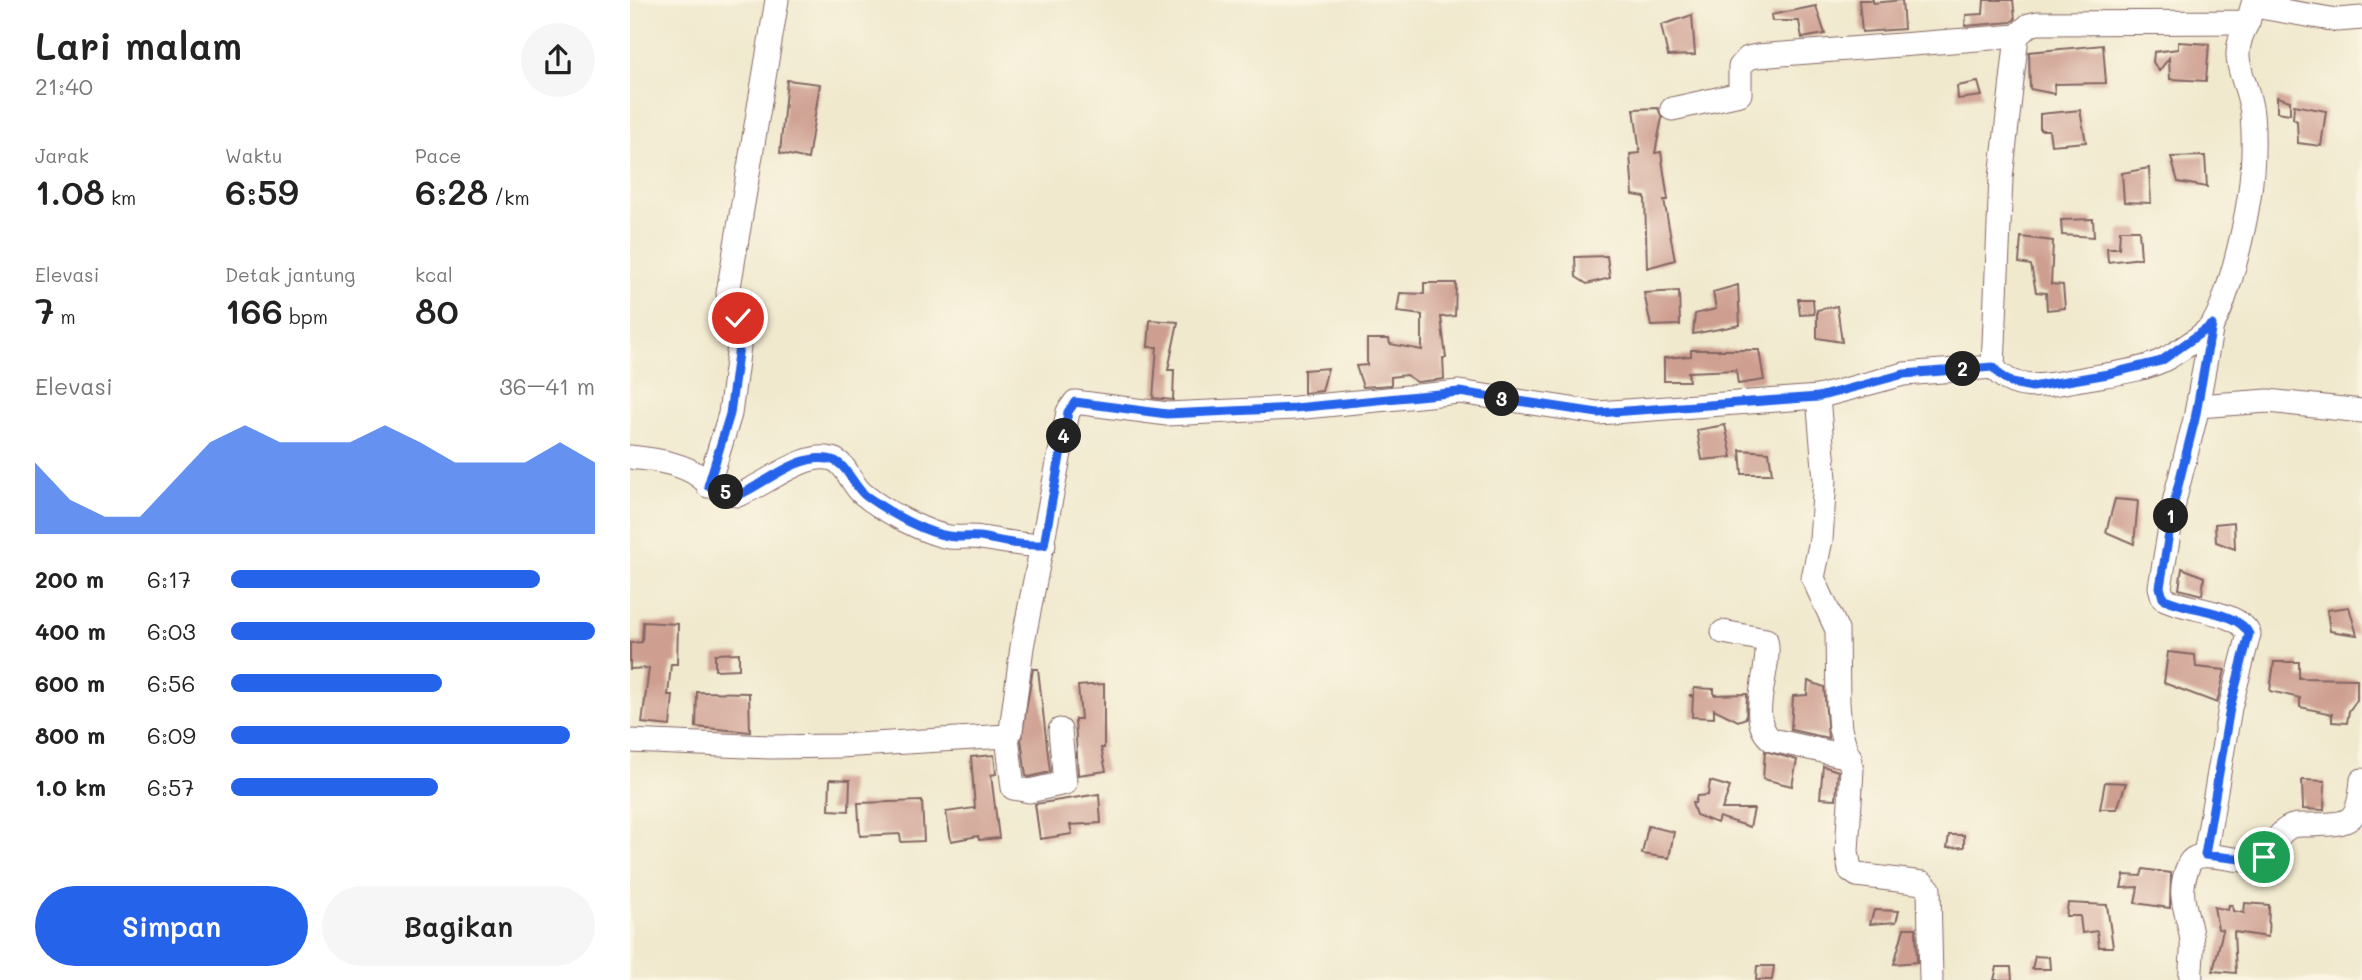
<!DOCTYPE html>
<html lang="id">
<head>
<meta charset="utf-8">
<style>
  body { margin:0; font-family:Mali,sans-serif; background:#f6f6f6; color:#222; height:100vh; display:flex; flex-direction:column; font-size:26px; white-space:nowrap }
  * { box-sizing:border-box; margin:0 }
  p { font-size:23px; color:#767676 }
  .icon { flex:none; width:38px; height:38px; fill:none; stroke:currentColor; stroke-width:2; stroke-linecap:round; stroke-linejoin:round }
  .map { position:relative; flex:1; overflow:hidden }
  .details { display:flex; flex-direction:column; background:#fff; width:630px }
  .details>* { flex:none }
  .pin { position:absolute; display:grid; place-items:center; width:60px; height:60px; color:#fff; margin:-30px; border:4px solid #fff; border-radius:50%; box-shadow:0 2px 7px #0007 }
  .km { position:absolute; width:35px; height:35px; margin:-18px; border-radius:50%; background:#222; color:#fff; font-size:19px; line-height:35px; text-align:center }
  .round { display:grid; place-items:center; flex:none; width:74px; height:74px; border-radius:37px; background:#f6f6f6 }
  .head { display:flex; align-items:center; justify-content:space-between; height:119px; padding:0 35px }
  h1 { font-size:38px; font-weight:600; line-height:52px }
  .metrics { display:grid; grid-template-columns:repeat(3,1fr); gap:10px; height:119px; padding:7px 35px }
  .metrics div { display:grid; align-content:center }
  .metrics b { font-size:35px; font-weight:600 }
  .metrics small { font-size:19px; font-weight:400 }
  .metrics p { font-size:19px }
  .chart { height:196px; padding:14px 35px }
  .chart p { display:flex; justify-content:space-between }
  .chart svg { width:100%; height:126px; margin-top:7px; fill:#2563eb; opacity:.7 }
  .primary-button { display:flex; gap:14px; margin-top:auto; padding:14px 35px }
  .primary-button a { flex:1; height:80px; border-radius:42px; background:#2563eb; color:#fff; font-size:28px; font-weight:600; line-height:80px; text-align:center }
  .primary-button a+a { background:#f6f6f6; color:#222 }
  ul { padding:0 35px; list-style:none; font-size:23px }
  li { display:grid; grid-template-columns:112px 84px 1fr; align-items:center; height:52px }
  li i { height:18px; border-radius:9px; background:#2563eb }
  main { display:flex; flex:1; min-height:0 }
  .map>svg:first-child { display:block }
  .building { fill:#ce9f91 }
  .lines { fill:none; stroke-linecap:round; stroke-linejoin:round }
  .minor-casing { stroke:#846664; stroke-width:25 }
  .minor { stroke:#fff; stroke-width:23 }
  .route-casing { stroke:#fff; stroke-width:14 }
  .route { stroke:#2563eb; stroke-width:9 }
</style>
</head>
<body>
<main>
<section class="details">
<div class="head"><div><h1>Lari malam</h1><p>21:40</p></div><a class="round"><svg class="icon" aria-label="share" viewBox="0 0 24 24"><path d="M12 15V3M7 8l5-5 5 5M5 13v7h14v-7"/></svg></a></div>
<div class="metrics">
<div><p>Jarak</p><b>1.08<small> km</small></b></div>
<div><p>Waktu</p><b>6:59</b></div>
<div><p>Pace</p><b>6:28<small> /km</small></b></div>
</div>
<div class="metrics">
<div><p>Elevasi</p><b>7<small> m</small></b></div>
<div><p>Detak jantung</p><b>166<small> bpm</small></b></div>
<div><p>kcal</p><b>80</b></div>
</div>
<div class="chart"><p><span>Elevasi</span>36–41 m</p>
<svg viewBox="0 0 160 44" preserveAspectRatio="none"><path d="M0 44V19L10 32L20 38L30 38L40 25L50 12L60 6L70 12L80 12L90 12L100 6L110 12L120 19L130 19L140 19L150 12L160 19V44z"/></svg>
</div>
<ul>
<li><b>200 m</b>6:17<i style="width:85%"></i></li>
<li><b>400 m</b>6:03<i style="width:100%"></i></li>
<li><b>600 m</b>6:56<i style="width:58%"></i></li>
<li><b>800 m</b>6:09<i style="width:93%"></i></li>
<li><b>1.0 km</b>6:57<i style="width:57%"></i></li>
</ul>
<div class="primary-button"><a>Simpan</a><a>Bagikan</a></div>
</section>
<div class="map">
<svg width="1732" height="980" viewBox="0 0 1732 980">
  <rect width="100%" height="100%" fill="#fcf5e5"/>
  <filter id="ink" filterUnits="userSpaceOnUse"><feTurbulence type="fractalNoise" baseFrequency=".0143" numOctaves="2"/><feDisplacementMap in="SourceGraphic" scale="14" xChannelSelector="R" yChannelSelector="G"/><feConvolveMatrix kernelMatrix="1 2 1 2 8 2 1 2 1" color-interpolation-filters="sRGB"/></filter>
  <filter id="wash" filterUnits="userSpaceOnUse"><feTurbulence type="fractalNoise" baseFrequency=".00686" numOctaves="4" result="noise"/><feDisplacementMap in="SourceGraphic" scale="28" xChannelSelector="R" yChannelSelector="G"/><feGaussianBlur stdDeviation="1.57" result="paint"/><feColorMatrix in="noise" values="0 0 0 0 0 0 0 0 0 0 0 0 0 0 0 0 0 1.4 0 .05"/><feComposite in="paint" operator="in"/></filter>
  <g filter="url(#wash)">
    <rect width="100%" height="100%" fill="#f0e9ce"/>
    <g id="blocks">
      <g class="building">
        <polygon points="1229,0 1243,0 1243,3 1272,0 1274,29 1232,32"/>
        <polygon points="1354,0 1383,0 1385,19 1381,22 1335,26 1336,15 1353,14"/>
        <polygon points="1186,6 1195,34 1172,38 1169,21 1142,21 1141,15"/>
        <polygon points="1062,15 1065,55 1038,56 1031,25"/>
        <polygon points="1548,42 1579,44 1576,81 1540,79 1539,58 1529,71 1523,62 1524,52 1548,49"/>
        <polygon points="1473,45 1476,83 1424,84 1425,94 1400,89 1399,52"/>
        <polygon points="157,80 190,84 178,159 150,153"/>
        <polygon points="1348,82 1352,96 1328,99 1327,86"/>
        <polygon points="1647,97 1660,101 1660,114 1647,112"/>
        <polygon points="1664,105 1696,111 1691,146 1668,143 1667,121 1663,119"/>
        <polygon points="1028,108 1032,118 1025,153 1031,152 1038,200 1034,200 1045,260 1017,268 1015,197 1003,195 1000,154 1010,153 1004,109"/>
        <polygon points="1450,110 1456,142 1421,145 1419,130 1410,130 1410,114"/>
        <polygon points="1575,156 1577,187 1548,182 1541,157"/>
        <polygon points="1519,168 1521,203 1494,202 1492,173"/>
        <polygon points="1463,219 1464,237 1432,235 1431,220"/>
        <polygon points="1490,230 1509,230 1511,258 1478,262 1477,248 1489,248"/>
        <polygon points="1391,237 1423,241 1421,284 1433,285 1435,308 1417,310 1416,293 1406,292 1401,265 1389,263"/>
        <polygon points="977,256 980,278 957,284 946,277 945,257"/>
        <polygon points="794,283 826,283 825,316 811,317 816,358 813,358 814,379 787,382 776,375 761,377 761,385 733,387 726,366 737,365 737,339 759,339 760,344 792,350 792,315 767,312 770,293 794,294"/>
        <polygon points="1108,285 1110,325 1063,334 1065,314 1086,309 1083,292"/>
        <polygon points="1049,291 1050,325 1021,326 1014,293"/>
        <polygon points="1168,299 1183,299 1184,314 1170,315"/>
        <polygon points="1207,306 1212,342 1187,338 1187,310"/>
        <polygon points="520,320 548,322 538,370 544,370 543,400 523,398 527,347 518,347"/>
        <polygon points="1061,350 1129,350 1134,380 1108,384 1106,370 1058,372 1059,381 1034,381 1034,358 1061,356"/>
        <polygon points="698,368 692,391 674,393 674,370"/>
        <polygon points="1095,425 1102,457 1072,460 1067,430"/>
        <polygon points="1110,450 1139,452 1142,474 1112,474"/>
        <polygon points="1485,499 1508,501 1504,544 1476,532"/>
        <polygon points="1604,522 1605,549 1586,542 1585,524"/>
        <polygon points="1552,568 1574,577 1572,595 1549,589"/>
        <polygon points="1719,607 1727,635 1700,631 1697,610"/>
        <polygon points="13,622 48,624 47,664 41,664 38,695 43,695 40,726 12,723 19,668 0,669 0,643 12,642"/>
        <polygon points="1538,652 1565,655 1566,667 1595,670 1587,703 1534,683"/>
        <polygon points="109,653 109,669 85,670 85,654"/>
        <polygon points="1644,662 1669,662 1669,678 1727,679 1727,700 1719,711 1717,723 1702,722 1702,714 1670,707 1670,698 1640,691"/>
        <polygon points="403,669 408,669 420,772 399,777 396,776 391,739"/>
        <polygon points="1178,681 1194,687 1198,738 1161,730 1163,696 1177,695"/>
        <polygon points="474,684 474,748 471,748 476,771 448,775 445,719 451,719 448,686"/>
        <polygon points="1064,688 1084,689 1084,695 1117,694 1116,718 1108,721 1084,709 1084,718 1062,717 1063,697 1059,695 1064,695"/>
        <polygon points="67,692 119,693 120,732 66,727"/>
        <polygon points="1135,751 1167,760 1162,786 1133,779"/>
        <polygon points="364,755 366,774 361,775 369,838 349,840 348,836 321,841 316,812 345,808 341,757"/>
        <polygon points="1193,766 1208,771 1206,799 1190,798"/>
        <polygon points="200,779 220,780 219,811 199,810"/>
        <polygon points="1672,780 1695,781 1694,810 1673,809"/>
        <polygon points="1080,781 1100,787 1092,809 1124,809 1120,827 1089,817 1087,823 1066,815 1062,803 1065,803 1067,796 1078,795"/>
        <polygon points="1475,782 1496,783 1487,809 1470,809"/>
        <polygon points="469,794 471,823 440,825 442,834 410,839 405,804"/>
        <polygon points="292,801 294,841 271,842 270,834 230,836 228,803"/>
        <polygon points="1018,826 1044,832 1039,858 1012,854"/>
        <polygon points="1319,835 1334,835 1334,847 1317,848"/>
        <polygon points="1513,869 1541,873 1540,908 1505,903 1508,887 1491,888 1494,875 1511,876"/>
        <polygon points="1438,903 1477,905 1483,947 1469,947 1467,931 1452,933 1450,916 1436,916"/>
        <polygon points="1615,903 1639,905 1638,937 1604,932 1606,973 1583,971 1593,930 1588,929 1584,907 1598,910 1599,905 1602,905 1603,911 1614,913"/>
        <polygon points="1244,910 1269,911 1266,922 1240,924"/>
        <polygon points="1274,928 1286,928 1287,962 1264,964"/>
        <polygon points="1405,956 1419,957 1420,969 1402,969"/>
        <polygon points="1127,966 1144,966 1142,980 1126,980"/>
        <polygon points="1367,967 1381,967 1382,980 1364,980"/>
      </g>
    </g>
  </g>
  <g filter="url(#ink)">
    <use href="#blocks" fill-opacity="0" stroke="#846664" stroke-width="2"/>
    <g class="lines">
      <g class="minor-casing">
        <g id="minor">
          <polyline points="1624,6 1707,20 1732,18"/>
          <polyline points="1042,109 1110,94 1110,67 1118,58 1127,56 1387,36"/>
          <path d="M1363,367c23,29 57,17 89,12 27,-5 64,-8 87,-22 13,-8 33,-20 43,-32 9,-12 13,-30 18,-44 16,-55 27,-109 22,-167 -4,-38 -27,-52 -4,-92"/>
          <polyline points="1188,397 1195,479 1191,540 1183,578 1207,630 1208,703 1210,729 1222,769 1217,851 1220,870 1227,875 1293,883 1299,889 1301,980"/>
          <polyline points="1568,406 1638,401 1732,411"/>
          <path d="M0,457c22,2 52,6 69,19 15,12 21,15 39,19 26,-9 66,-44 94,-36 15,4 19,26 31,35 19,16 62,39 86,43 10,1 21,-1 32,1 22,3 40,8 63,7"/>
          <polyline points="78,486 100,414 111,331 98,293 147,0"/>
          <path d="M1093,632l43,8c7,29 -22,79 6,100l78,17"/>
          <polyline points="377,736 383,788 399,791 435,783 430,730"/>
          <polyline points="0,741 139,747 210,746 377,736 381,730 392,647 438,412 445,402 537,414 665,408 829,392 968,413 1188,397 1274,374 1363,367 1371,178 1387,36 1399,25 1408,23 1618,22 1624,0"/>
          <path d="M1575,855l25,-147 19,-74c-11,-24 -62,-23 -86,-36l-3,-11 15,-89 20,-79 17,-94"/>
          <path d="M1561,980c-1,-12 2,-25 1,-37 -2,-31 -18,-44 -3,-79 8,-17 44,-2 60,-4 23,-1 22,-22 39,-32 6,-4 13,-3 20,-3 42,-1 50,0 54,-45"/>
        </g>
      </g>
      <use href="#minor" class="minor"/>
    </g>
  </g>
  <g class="lines" filter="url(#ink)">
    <g class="route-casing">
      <path id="route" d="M108,318l3,13 -11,83 -22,72 31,9c27,-12 58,-41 89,-36 19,2 24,27 38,37 23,16 53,35 82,40 10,2 21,0 32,1 23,4 40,9 64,8l24,-133 7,-10 92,12 128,-6 164,-16 139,21 220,-16 86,-23 89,-7 8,9 11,7 20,4 76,-13 53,-13 51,-36 -17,94 -20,79 -15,89 3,11c24,13 75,12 86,36l-19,74 -25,147 45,5 14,-3"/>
    </g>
    <use href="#route" class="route"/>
  </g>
</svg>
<div class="pin" style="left:1634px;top:857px;background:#1e9e55"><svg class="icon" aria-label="arrive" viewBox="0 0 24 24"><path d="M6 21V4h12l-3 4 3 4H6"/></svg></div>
<div class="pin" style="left:108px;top:318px;background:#d93025"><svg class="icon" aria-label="check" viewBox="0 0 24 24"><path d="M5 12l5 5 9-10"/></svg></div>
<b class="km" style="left:1541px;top:516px">1</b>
<b class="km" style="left:1333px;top:369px">2</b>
<b class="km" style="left:872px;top:399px">3</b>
<b class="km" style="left:434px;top:436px">4</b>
<b class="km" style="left:96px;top:492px">5</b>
</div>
</main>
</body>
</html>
